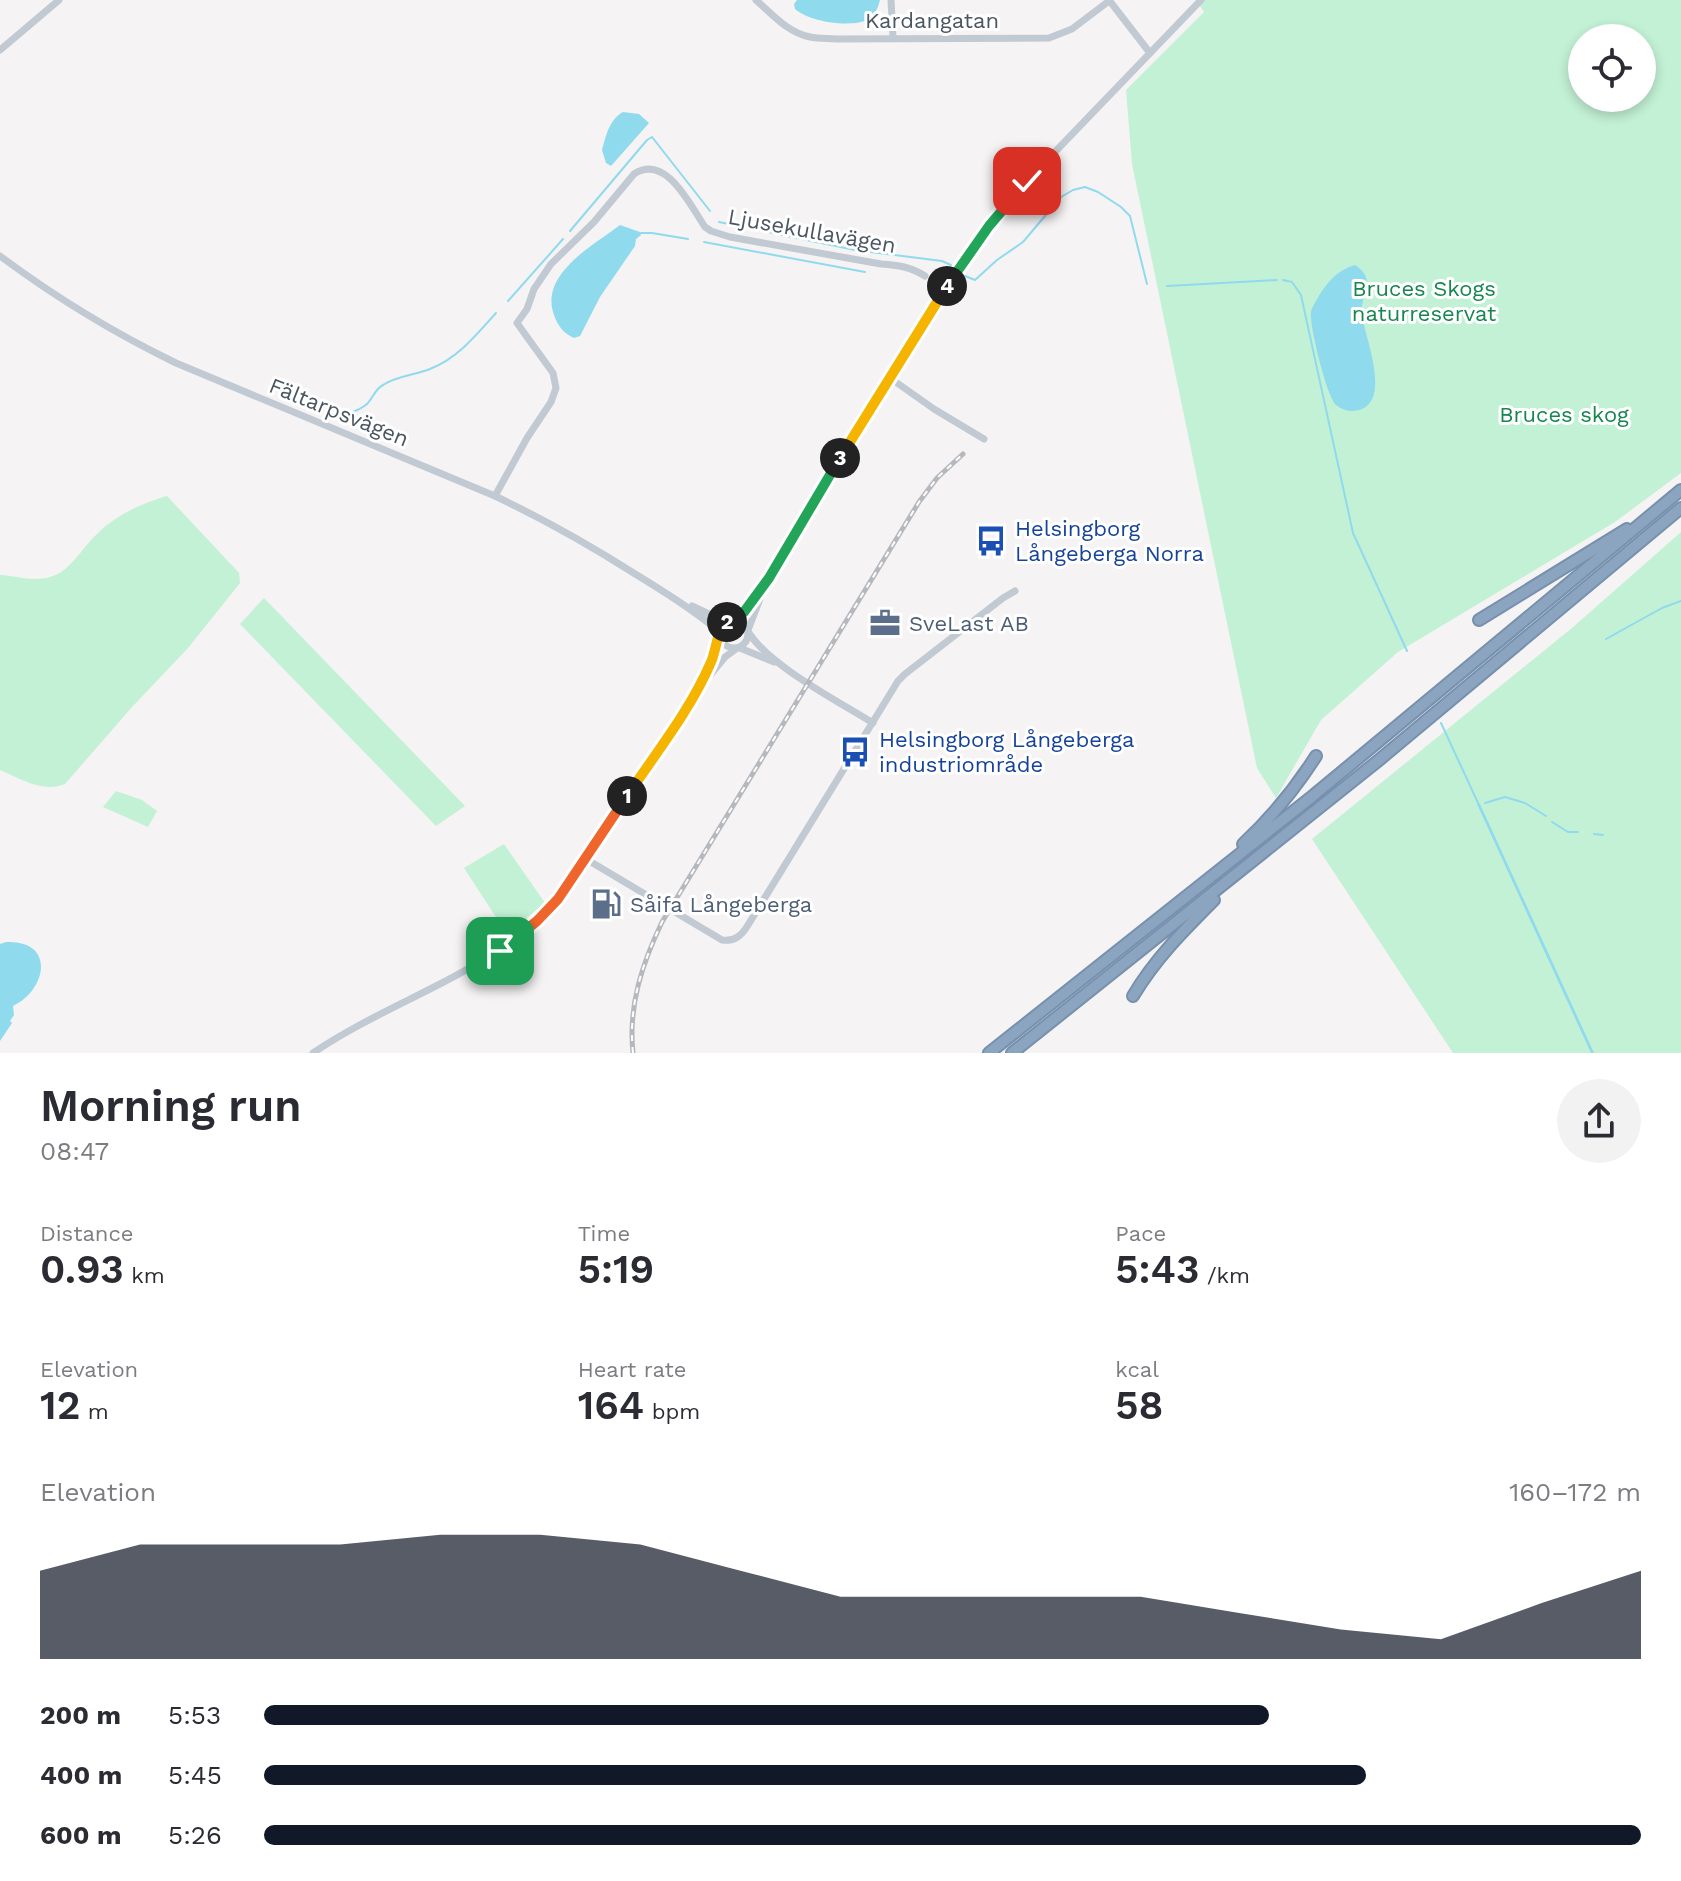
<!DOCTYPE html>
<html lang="en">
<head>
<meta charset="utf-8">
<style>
  body { margin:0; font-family:"Work Sans",sans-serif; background:#f2f2f3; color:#2b2b33; height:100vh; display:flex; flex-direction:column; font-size:30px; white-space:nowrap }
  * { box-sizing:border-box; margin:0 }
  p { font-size:26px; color:#7c7c81 }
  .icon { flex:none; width:44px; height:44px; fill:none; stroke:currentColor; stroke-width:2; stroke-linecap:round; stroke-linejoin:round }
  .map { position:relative; height:1053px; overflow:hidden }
  .side { display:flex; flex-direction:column; background:#fff; flex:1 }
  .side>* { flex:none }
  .tools { position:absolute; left:1568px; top:24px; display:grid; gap:16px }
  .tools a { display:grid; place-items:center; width:88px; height:88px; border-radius:50%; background:#fff; box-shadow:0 4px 12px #0003; font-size:40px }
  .pin { position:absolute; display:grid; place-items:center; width:68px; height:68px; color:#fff; margin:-34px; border-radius:16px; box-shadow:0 4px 12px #0006 }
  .km { position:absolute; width:40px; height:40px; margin:-20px; border-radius:50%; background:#222; color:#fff; font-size:22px; line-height:40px; text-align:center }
  .round { display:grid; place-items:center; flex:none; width:84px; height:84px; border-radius:42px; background:#f2f2f3 }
  .summary { display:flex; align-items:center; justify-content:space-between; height:136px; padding:0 40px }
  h1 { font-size:44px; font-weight:600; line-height:60px }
  .figures { display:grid; grid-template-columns:repeat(3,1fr); gap:12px; height:136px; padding:8px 40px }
  .figures div { display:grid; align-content:center }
  .figures b { font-size:40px; font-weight:600 }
  .figures small { font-size:22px; font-weight:400 }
  .figures p { font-size:22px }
  .chart { height:224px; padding:16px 40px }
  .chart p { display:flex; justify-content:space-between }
  .chart svg { width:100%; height:144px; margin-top:8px; fill:#111827; opacity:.7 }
  ul { padding:0 40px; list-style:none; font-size:26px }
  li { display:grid; grid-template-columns:128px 96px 1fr; align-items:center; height:60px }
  li i { height:20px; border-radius:10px; background:#111827 }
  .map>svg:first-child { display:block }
  .green { fill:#c3f1d5; fill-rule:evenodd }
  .water { fill:#90daee }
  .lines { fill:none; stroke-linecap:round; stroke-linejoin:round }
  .stream { stroke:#90daee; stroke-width:2 }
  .highway-casing { stroke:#7690ad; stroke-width:14 }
  .minor { stroke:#c1cad2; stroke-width:7 }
  .highway { stroke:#8ba5c1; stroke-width:10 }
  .rail-casing { stroke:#b5b8bd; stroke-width:5 }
  .rail { stroke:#fff; stroke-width:2; stroke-dasharray:6; stroke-linecap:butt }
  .split-1-casing { stroke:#fff; stroke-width:16 }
  .split-2-casing { stroke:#fff; stroke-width:16 }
  .split-3-casing { stroke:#fff; stroke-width:16 }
  .split-4-casing { stroke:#fff; stroke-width:16 }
  .split-5-casing { stroke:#fff; stroke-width:16 }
  .split-1 { stroke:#f0652b; stroke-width:10 }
  .split-2 { stroke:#f5b400; stroke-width:10 }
  .split-3 { stroke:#22a559; stroke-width:10 }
  .split-4 { stroke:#f5b400; stroke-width:10 }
  .split-5 { stroke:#22a559; stroke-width:10 }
  .labels { text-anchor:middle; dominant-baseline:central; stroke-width:6; stroke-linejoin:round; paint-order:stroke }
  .street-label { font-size:22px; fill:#4a5661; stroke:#fff }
  .park-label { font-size:22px; fill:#17864f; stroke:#fff }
  .transit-label { font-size:22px; fill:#164399; stroke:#fff; text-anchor:start }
  .service-label { font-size:22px; fill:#4e5e75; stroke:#fff; text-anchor:start }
</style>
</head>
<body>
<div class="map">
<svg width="1681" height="1053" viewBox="0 0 1681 1053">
  <rect width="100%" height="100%" fill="#f5f3f3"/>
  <g class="green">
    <path d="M1196,0h485v473l-66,49 -217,130 -77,68 -45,78 -19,-30 -125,-604 -6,-74 78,-78zM1582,38h60v60h-60z"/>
    <path d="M167,496l72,77 1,10 -52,65 -56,59 -67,77c-22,9 -44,-5 -65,-14v-195c17,1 33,7 50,2 20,-5 32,-29 46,-42 18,-19 46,-32 71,-39z"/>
    <polygon points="1681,532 1681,1053 1453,1053 1312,839 1572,628"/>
    <polygon points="264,598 465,806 436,826 240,624"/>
    <polygon points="116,791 142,800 157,811 148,827 103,807"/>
    <polygon points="504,844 545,903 507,934 464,868"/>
  </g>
  <g class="water">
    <path d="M797,0h83c-2,8 -6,18 -15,21 -18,6 -55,1 -70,-12l-1,-5z"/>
    <path d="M623,112l16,2 10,9 -38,43 -5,-3 -4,-13c4,-14 7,-30 21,-38z"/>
    <path d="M620,225l20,7 1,3 -5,4 -1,7 -35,51 -20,39 -6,2c-11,-5 -16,-12 -20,-23 -15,-41 40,-70 66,-90z"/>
    <path d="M1355,265c23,15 5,28 7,49 2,23 34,94 -9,97 -6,0 -12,-2 -17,-6 -9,-8 -27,-80 -25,-93 0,-2 4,-10 5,-11 9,-17 21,-31 39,-36z"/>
    <polygon points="1477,804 1480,804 1594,1053 1591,1053"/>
    <path d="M6,942c51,-2 40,49 7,64l1,9 -4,6 2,2 -12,18v-97z"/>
  </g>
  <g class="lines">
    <g class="stream">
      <polyline points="719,222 855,250 942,261 951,265"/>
      <polyline points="570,231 647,140 652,137 710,211"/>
      <polyline points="641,233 652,233 688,239"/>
      <polyline points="704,242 865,272"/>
      <polyline points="965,276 975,280 997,260 1023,242 1061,197 1073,190 1085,187 1098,192 1121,207 1130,216 1147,284"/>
      <polyline points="1283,280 1292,282 1301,295 1353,533 1407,651"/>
      <polyline points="1167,286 1277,280"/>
      <polyline points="508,301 563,239"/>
      <path d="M345,415c8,-3 15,-5 22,-11 6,-6 8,-15 16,-19 13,-9 32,-10 47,-16 28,-11 46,-34 66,-56"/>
      <polyline points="1606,639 1662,608 1681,601"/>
      <polyline points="1441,723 1479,805"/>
      <polyline points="1485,803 1505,797 1525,803 1546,816"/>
      <polyline points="1552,822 1568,832 1578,832"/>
      <polyline points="1594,834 1603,835"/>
    </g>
    <g class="highway-casing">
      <g id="highway">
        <polyline points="1479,620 1627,529"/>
        <path d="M1243,844c29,-27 52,-55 73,-88"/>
        <path d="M1133,996c22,-37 51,-66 81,-96"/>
        <polyline points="989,1053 1314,795 1681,490"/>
        <polyline points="1012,1053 1379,760 1681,508"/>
      </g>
    </g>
    <g class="minor">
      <path d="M756,0c16,14 32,33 54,37 9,2 18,1 27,2l212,-1 23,-9 37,-28"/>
      <polyline points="891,0 893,38"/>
      <polyline points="1109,0 1150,53"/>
      <polyline points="0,50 59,0"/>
      <path d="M0,256c55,41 114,77 176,107l319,133c48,23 93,48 137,76 31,19 60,37 88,60"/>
      <polyline points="890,378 934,409 984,439"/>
      <path d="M495,496l32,-58 24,-36 5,-14 -3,-15 -36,-50 10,-14 7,-20 17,-25 43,-42 40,-48c32,-21 56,31 71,53l6,4 19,6 151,27c17,1 30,3 44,12"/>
      <polyline points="692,606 709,614 729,620"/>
      <circle cx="734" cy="634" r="14"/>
      <polyline points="736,620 769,578 929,315 989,226 1027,181 1201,0"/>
      <polyline points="748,630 763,591"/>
      <path d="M749,633c21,33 89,68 124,90"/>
      <polyline points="740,648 774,662"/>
      <polyline points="703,677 712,661 720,637"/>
      <path d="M586,859l136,81c13,2 20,-5 26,-15l150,-244 7,-7 98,-76 12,-7"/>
      <path d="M313,1053c90,-61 195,-82 260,-175l125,-188 27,-33 11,-8"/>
    </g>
    <use href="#highway" class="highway"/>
    <g class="rail-casing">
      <path id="rail" d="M633,1053c-5,-47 9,-89 29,-131l257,-420 18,-24 26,-24"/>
    </g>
    <use href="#rail" class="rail"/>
  </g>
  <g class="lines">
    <g class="split-1-casing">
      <polyline id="split-1" points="500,951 537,921 558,899 627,796"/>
    </g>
    <g class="split-2-casing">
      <path id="split-2" d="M627,796c29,-43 64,-87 84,-134 6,-13 5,-31 16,-40"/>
    </g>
    <g class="split-3-casing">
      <polyline id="split-3" points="727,622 736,620 744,612 769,578 840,458"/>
    </g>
    <g class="split-4-casing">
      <polyline id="split-4" points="840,458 947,286"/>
    </g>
    <g class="split-5-casing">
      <polyline id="split-5" points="947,286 989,226 1027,181"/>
    </g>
    <use href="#split-1" class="split-1"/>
    <use href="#split-2" class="split-2"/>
    <use href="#split-3" class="split-3"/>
    <use href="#split-4" class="split-4"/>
    <use href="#split-5" class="split-5"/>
  </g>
  <defs>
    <g id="bus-bare" transform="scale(2.4)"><path d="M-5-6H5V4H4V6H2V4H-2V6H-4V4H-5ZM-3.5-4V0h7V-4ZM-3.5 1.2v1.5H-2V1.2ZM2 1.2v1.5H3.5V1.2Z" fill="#1a4fb4" stroke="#fff" stroke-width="2.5" paint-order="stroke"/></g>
    <g id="office-bare" transform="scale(2.4)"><path d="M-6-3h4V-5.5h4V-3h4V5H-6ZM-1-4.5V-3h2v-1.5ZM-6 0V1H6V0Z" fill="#5c6f8a" stroke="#fff" stroke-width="2.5" paint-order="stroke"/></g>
    <g id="fuel-bare" transform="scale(2.4)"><path d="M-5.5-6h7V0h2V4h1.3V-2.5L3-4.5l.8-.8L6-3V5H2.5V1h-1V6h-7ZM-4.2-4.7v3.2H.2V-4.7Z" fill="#5c6f8a" stroke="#fff" stroke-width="2.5" paint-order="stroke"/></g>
  </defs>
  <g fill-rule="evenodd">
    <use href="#bus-bare" x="991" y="541"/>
    <use href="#office-bare" x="885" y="623"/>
    <use href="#bus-bare" x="855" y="752"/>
    <use href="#fuel-bare" x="606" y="904"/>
  </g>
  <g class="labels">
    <g class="street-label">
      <text x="932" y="20">Kardangatan</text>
      <text transform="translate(812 231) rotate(10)">Ljusekullavägen</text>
      <text transform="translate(339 412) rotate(22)">Fältarpsvägen</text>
    </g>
    <g class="park-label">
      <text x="1424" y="288">Bruces Skogs<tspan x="1424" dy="25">naturreservat</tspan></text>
      <text x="1564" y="414">Bruces skog</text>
    </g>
    <g class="transit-label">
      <text x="1015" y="528">Helsingborg<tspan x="1015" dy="25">Långeberga Norra</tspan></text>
      <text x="879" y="739">Helsingborg Långeberga<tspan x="879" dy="25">industriområde</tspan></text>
    </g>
    <g class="service-label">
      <text x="909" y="623">SveLast AB</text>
      <text x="630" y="904">Såifa Långeberga</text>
    </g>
  </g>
</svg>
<div class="tools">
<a><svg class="icon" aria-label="locate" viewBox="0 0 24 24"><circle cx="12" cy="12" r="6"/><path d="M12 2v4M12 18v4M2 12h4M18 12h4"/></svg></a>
</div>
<div class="pin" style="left:500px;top:951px;background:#1e9e55"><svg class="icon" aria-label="arrive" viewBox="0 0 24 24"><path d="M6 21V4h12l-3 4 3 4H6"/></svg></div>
<div class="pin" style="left:1027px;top:181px;background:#d93025"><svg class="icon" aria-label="check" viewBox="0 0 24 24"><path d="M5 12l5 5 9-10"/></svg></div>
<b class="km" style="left:627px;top:796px">1</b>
<b class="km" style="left:727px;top:622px">2</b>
<b class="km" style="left:840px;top:458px">3</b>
<b class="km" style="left:947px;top:286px">4</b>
</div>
<section class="side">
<div class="summary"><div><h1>Morning run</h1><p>08:47</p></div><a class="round"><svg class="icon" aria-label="share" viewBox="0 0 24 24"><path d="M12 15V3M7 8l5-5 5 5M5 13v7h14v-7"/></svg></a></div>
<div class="figures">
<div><p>Distance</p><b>0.93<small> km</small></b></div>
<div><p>Time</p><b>5:19</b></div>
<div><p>Pace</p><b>5:43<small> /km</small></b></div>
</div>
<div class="figures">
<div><p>Elevation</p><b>12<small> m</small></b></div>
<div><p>Heart rate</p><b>164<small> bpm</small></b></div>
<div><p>kcal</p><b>58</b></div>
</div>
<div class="chart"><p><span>Elevation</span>160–172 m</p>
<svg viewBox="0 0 160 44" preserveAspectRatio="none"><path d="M0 44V17L10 9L20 9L30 9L40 6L50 6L60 9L70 17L80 25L90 25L100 25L110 25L120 30L130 35L140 38L150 27L160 17V44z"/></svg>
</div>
<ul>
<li><b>200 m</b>5:53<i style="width:73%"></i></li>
<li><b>400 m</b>5:45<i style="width:80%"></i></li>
<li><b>600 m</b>5:26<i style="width:100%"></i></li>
</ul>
</section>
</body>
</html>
